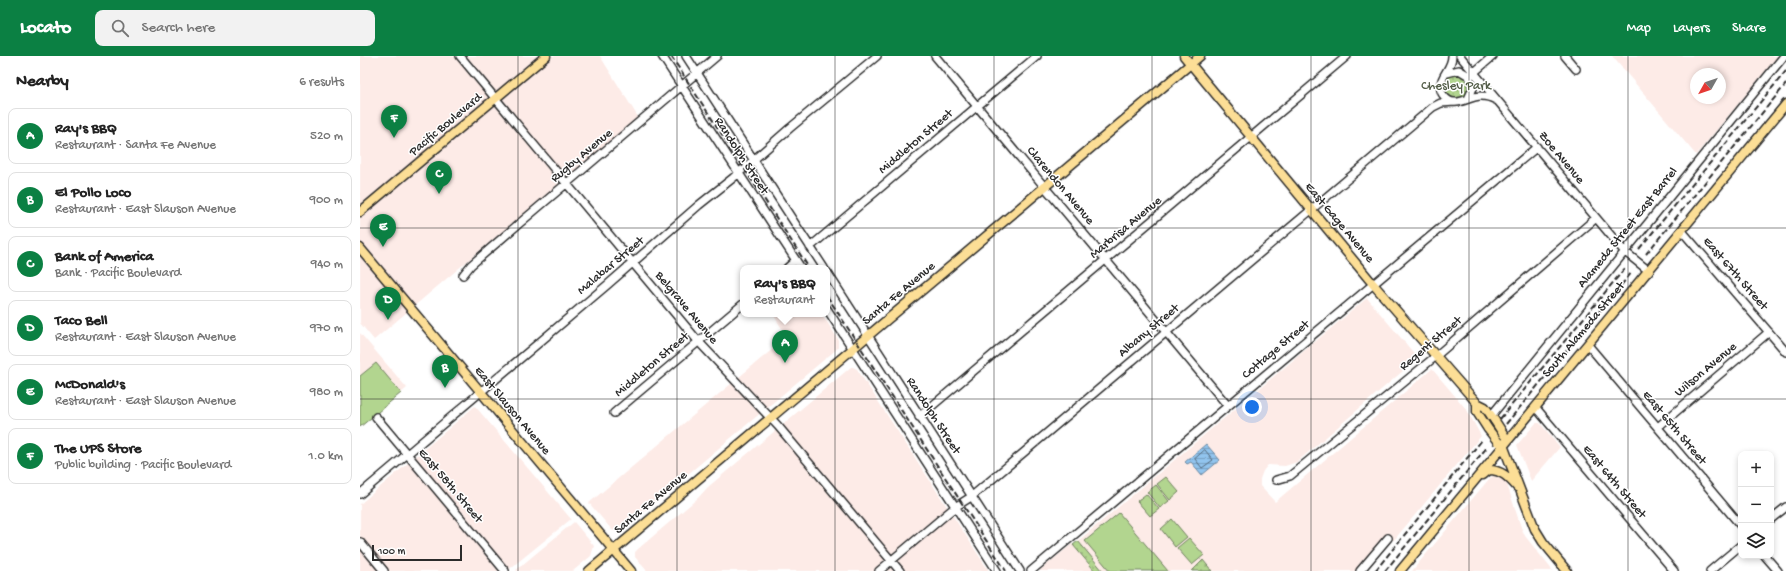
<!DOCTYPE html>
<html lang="en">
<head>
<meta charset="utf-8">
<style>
	:root { --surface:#fff; --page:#f2f2f2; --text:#222; --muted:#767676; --line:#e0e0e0; --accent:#0b8043 }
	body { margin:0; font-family:"Gochi Hand",sans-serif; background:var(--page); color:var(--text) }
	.controls { position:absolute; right:12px; bottom:12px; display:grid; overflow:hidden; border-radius:8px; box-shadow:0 2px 6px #0003 }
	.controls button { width:36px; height:36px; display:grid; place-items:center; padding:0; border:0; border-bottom:1px solid var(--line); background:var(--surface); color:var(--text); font:20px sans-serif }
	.compass { position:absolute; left:1330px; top:12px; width:36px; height:36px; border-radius:50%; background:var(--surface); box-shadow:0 2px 6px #0003; rotate:230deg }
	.scale { position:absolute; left:12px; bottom:10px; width:90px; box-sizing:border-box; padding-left:4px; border:2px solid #2b2b2b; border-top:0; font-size:11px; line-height:14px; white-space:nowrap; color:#2b2b2b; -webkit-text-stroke:3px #fff; paint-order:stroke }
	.you { position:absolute; left:892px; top:351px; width:14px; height:14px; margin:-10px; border:3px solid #fff; border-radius:50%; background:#1a73e8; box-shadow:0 0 0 6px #1a73e833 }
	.badge { display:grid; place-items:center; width:26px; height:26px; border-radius:50%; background:var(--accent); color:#fff; font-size:13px; font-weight:700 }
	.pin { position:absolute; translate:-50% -33px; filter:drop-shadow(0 1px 2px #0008) }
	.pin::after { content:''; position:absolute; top:21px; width:14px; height:12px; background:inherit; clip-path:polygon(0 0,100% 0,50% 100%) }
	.popup { position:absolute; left:380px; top:209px; width:90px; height:52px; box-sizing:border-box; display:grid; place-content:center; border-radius:8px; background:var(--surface); filter:drop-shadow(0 1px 3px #0005); font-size:13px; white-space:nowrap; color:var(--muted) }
	.popup b { font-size:15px; color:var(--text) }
	.popup::after { content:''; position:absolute; left:50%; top:100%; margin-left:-8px; border:8px solid transparent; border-top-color:var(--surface) }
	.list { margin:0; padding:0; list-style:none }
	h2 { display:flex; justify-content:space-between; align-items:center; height:52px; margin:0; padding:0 16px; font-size:17px }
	h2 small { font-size:13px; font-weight:400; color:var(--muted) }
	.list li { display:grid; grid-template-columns:26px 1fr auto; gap:12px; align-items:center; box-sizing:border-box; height:56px; margin:0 8px 8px; padding:0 8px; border:1px solid var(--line); border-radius:8px }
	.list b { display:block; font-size:15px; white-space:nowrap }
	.list p { margin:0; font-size:13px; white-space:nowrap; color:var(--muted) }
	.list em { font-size:13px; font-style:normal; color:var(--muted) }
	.icon { flex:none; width:22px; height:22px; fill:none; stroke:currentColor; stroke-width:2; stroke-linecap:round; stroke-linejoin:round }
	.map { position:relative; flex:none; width:1426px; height:515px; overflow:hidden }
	header { display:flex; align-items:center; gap:24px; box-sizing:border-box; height:56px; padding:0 20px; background:var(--accent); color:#fff }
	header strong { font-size:19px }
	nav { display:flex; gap:22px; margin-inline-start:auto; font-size:14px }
	.search { width:280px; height:36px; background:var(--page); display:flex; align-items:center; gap:10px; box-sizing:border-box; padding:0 14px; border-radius:8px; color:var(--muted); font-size:15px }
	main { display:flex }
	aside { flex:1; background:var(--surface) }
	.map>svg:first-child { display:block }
	.built { fill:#fdebe7; fill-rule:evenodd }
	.green { fill:url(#green-dots); stroke:#6e805d }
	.pitch { fill:#b2d58f; stroke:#6e805d }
	.water { fill:url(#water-rules); stroke:#6887a0 }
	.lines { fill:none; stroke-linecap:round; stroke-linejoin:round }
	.shore { stroke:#546879; stroke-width:1 }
	.minor-casing { stroke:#2b2b2b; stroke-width:10 }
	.major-casing { stroke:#2b2b2b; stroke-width:11 }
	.minor { stroke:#fff; stroke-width:7 }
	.major { stroke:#fcde96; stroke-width:8 }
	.rail { stroke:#2b2b2b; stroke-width:2; stroke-dasharray:6 3; stroke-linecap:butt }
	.major-bridge-casing { stroke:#2b2b2b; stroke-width:11; stroke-linecap:butt }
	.major-bridge { stroke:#fcde96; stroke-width:8 }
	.grid { fill:none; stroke:#2b2b2b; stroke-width:1; stroke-opacity:0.55 }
	.labels { text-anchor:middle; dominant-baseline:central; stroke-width:3; stroke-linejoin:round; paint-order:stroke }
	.park-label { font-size:13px; fill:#545e49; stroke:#fff }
	.street-label { font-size:13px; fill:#2b2b2b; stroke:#fff }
</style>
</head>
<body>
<header>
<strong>Locato</strong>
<div class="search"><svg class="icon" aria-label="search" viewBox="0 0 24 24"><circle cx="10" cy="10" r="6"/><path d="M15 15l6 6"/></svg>Search here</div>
<nav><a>Map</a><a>Layers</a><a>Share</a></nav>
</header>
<main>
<aside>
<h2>Nearby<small>6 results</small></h2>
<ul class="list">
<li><span class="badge">A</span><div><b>Ray's BBQ</b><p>Restaurant · Santa Fe Avenue</p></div><em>520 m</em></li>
<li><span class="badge">B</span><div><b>El Pollo Loco</b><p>Restaurant · East Slauson Avenue</p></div><em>900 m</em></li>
<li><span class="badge">C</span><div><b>Bank of America</b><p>Bank · Pacific Boulevard</p></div><em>940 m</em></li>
<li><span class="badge">D</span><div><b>Taco Bell</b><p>Restaurant · East Slauson Avenue</p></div><em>970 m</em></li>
<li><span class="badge">E</span><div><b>McDonald's</b><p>Restaurant · East Slauson Avenue</p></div><em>980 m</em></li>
<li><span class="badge">F</span><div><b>The UPS Store</b><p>Public building · Pacific Boulevard</p></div><em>1.0 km</em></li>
</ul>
</aside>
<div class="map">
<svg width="1426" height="515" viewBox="0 0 1426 515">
	<defs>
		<pattern id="green-dots" width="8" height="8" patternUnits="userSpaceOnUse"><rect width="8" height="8" fill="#b2d58f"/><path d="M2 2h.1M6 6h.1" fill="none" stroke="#99b77c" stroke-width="1.8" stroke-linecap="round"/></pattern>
		<pattern id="water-rules" width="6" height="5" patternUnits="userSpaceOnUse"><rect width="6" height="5" fill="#91c4ee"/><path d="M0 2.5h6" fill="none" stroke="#779fc1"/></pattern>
	</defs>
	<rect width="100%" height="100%" fill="#fff"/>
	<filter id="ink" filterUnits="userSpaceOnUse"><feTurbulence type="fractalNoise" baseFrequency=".025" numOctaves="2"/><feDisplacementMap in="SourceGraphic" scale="8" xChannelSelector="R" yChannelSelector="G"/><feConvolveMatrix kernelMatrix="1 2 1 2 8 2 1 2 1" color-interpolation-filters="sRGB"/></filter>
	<g filter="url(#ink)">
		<path class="built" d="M0,0H240L278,61L14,284L0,267Z
			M1252,0H1418L1336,99ZM1336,18H1360V42H1336Z
			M1007,242L1058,302L937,406L925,410L908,409L903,415L900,423V430L915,446L1072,313L1107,354L1121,380L1034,484L1024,481L995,515H852L843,505L832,515H743L718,485Z
			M413,258H462L478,283V292L259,476L252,474L229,447L427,281Z
			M0,277L47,332L0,371Z
			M491,311H493L497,313L629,515H287L275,501V496L278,493L338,442L348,431Z
			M115,350L211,463L147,515H0V448Z
			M1176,367H1180L1200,391L1171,425L1157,389Z
			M1133,420L1141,421L1146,425L1161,471L1165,480L1193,515H1052L1129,423Z
			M214,466L234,490L231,500L213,515H157L156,514Z
			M712,488L735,515H679Z"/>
		<path class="green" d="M1083 30a13 13 0 1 1 26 0a13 13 0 1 1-26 0Z
			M718,485L743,515H735L713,489Z
			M843,504L852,515H832Z"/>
		<path class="pitch" d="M16,307L41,337L0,371V320Z
			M806,421L819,436L810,444L797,428Z
			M796,429L809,445L800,452L787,436Z
			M786,438L799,453L790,460L777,445Z
			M759,457L808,515H750L725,485Z
			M812,463L827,481L815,491L801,473Z
			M829,482L844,499L832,509L817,492Z"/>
		<path class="water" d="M846,388L860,404L842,419L831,406L827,408L825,406Z"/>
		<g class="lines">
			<path class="shore" d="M845,394L853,404L842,412L835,403Z"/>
			<defs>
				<path id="minor" d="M100,0L338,285L418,370L540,515
					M302,0L441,212
					M326,0L464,212
					M575,0L868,350
					M1092,0C1092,12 1082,18 1081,28C1080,32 1081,37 1084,40C1094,54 1108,40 1121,40C1126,40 1132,42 1136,44
					M1100,0L1264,195L1289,215
					M1205,0L1216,13
					M1087,17L1099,14L1109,20L1113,32L1108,43
					M1111,19L1133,0
					M1322,175L1426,296
					M450,191L677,0
					M427,212L436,204
					M467,216L660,515
					M103,219L111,209L161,166L357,0
					M467,253L637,515
					M1228,289L1381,470
					M1176,352L1314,515
					M254,357L383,248
					M1131,360L1424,0
					M16,361L145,515
					M559,361L987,0
					M1298,371L1409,276
					M916,424L930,420L1076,300L1236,162
					M0,438L246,230L339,149L373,122L430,72L517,0
					M1411,463L1426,451
					M0,486L24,515
					M1405,500L1418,515
					M519,515L595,451L611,441L1073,51L1081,47L1095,46
					M671,515L1177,91
					M1000,515L1028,482
					M1350,515L1381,489"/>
				<path id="major" d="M824,0L1013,228L1117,347L1125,351L1135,365
					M0,156L186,0
					M0,192L271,515
					M1117,347V356L1128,373
					M1143,386V389L1175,473L1183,486L1207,515
					M1123,419L1129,414C1142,414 1149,422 1157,431
					M229,515L840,0
					M1040,515L1426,48"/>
			</defs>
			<use href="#minor" class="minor-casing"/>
			<use href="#major" class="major-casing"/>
			<use href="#minor" class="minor"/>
			<use href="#major" class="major"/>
			<path class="rail" d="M311,0L449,212
				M1279,193L1426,15
				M1286,198L1426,28
				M467,240L646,515
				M1140,363L1266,211
				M1146,368L1272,216
				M1015,515L1122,384
				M1025,515L1128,390"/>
			<defs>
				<path id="major-bridge" d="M1135,365L1144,379
					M1128,373L1138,386"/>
			</defs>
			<use href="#major-bridge" class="major-bridge-casing"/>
			<use href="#major-bridge" class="major-bridge"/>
		</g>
	</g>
	<path class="grid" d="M158,0V515M317,0V515M475,0V515M634,0V515M792,0V515M951,0V515M1109,0V515M1268,0V515M0,172H1426M0,343H1426"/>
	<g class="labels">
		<g class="park-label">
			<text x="1096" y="30">Chesley Park</text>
		</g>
		<g class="street-label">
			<text transform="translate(86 69) rotate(-40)">Pacific Boulevard</text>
			<text transform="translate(556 86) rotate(-40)">Middleton Street</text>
			<text transform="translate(222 100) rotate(-40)">Rugby Avenue</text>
			<text transform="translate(381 100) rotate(57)">Randolph Street</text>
			<text transform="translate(1201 102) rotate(50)">Zoe Avenue</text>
			<text transform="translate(700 130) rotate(50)">Clarendon Avenue</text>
			<text transform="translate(979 167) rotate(50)">East Gage Avenue</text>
			<text transform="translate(766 172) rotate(-40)">Marbrisa Avenue</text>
			<text transform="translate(1268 172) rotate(-51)">Alameda Street East Barrel</text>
			<text transform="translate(251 210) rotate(-40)">Malabar Street</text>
			<text transform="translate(1375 218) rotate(49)">East 67th Street</text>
			<text transform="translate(539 238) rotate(-40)">Santa Fe Avenue</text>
			<text transform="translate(326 252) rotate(50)">Belgrave Avenue</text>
			<text transform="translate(1224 274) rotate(-50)">South Alameda Street</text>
			<text transform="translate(789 275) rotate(-40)">Albany Street</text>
			<text transform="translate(1071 288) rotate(-40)">Regent Street</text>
			<text transform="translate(916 294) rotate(-40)">Cottage Street</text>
			<text transform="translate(292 309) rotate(-40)">Middleton Street</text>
			<text transform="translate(1346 314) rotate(-40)">Wilson Avenue</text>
			<text transform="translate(152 355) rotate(50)">East Slauson Avenue</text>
			<text transform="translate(573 360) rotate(57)">Randolph Street</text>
			<text transform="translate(1314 372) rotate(50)">East 65th Street</text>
			<text transform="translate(1254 426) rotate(50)">East 64th Street</text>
			<text transform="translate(90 430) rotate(50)">East 58th Street</text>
			<text transform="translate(291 447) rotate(-40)">Santa Fe Avenue</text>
		</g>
	</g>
</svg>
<div class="controls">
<button>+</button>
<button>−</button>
<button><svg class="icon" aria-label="layers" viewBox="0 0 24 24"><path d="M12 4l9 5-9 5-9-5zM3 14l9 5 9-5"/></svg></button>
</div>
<svg class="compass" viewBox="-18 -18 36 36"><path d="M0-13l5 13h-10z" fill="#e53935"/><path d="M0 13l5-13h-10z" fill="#767676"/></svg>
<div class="scale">100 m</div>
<div class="you"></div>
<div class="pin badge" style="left:425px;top:307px">A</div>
<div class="popup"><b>Ray's BBQ</b>Restaurant</div>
<div class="pin badge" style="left:85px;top:332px">B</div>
<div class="pin badge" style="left:79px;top:138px">C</div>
<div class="pin badge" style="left:28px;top:264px">D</div>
<div class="pin badge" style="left:23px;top:191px">E</div>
<div class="pin badge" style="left:34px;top:82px">F</div>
</div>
</main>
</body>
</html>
